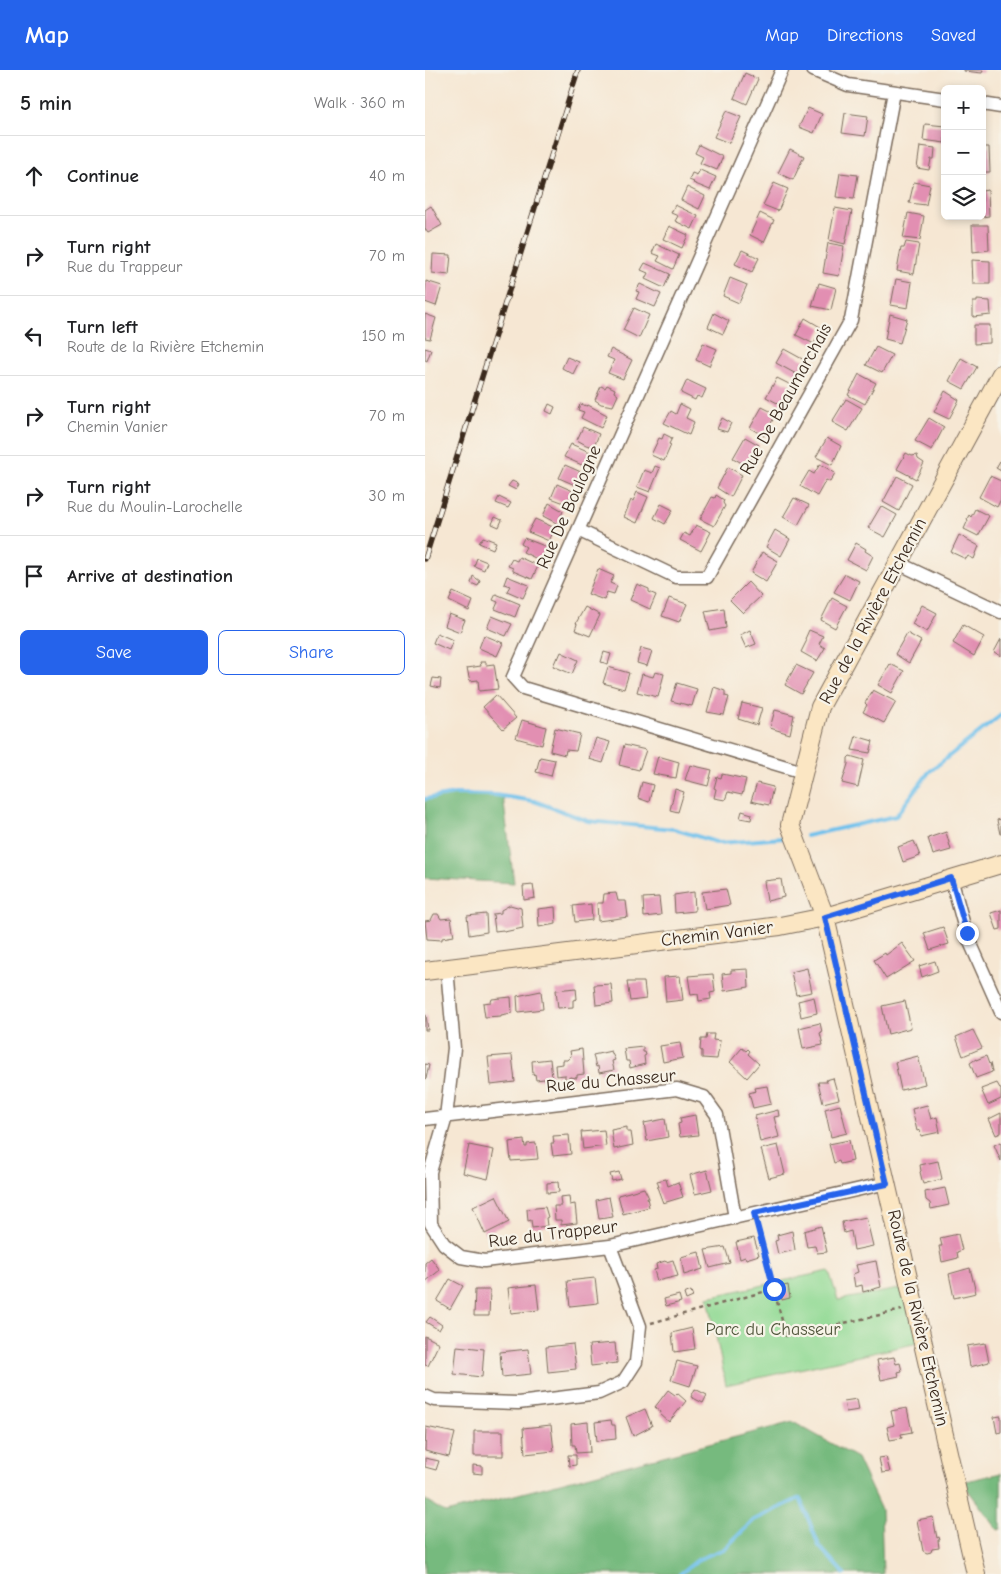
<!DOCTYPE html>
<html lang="en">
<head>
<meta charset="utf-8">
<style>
	:root { --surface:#fff; --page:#f6f6f6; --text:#202124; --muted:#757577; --line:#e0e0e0; --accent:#2563eb }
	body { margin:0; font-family:"Comic Neue",sans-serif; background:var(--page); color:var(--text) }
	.controls { position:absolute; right:15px; top:15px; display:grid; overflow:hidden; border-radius:8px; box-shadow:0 2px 8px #0003 }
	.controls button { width:45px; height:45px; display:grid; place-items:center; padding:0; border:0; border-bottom:1px solid var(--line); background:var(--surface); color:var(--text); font:25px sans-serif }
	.stop { position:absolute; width:15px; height:15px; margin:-11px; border:4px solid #2563eb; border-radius:50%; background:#fff }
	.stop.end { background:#2563eb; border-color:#fff; box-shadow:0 1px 5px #0008 }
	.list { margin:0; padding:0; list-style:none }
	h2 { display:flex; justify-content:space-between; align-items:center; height:65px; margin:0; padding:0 20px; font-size:21px }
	h2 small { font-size:16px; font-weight:400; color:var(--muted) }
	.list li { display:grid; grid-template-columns:32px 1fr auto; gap:15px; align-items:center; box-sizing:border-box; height:80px; padding:0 20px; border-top:1px solid var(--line) }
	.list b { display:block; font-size:19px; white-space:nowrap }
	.list p { margin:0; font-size:16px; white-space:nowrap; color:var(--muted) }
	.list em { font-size:16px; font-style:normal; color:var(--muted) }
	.actions { display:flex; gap:10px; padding:15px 20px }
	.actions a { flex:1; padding:11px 0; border:1px solid var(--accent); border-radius:8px; text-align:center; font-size:18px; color:var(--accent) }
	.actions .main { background:var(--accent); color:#fff }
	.icon { flex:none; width:28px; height:28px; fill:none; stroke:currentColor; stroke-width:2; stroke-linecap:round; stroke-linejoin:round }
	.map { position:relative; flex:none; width:576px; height:1504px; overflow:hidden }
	header { display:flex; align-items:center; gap:30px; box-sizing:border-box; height:70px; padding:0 25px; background:var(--accent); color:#fff }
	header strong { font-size:24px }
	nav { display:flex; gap:28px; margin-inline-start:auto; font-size:18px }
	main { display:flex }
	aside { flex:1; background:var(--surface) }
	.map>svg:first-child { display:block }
	.green { fill:#93da95; stroke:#67825a }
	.forest { fill:#76ba7e; stroke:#58724e }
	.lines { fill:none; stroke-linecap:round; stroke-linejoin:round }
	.stream { stroke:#70c1ec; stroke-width:4 }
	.building { fill:#e28fb2 }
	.street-casing { stroke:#7c6c5d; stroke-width:15 }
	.secondary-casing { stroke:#7c6c5d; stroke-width:20 }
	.path { stroke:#7c6c5d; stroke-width:2.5; stroke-dasharray:4 4; stroke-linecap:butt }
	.street { stroke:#fff; stroke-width:12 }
	.secondary { stroke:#fbe6c3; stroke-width:18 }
	.rail-casing { stroke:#3b2a1e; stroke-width:5.5 }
	.rail { stroke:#f7f3e8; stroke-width:4; stroke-dasharray:11; stroke-linecap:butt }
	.route { stroke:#2563eb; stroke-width:6 }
	.labels { text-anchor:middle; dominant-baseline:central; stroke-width:4.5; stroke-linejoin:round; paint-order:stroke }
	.street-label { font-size:18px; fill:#3b2a1e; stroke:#f7f3e8 }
	.park-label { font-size:18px; fill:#51563c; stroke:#f7f3e8 }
</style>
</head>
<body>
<header>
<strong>Map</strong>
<nav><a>Map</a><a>Directions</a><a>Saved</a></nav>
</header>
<main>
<aside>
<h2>5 min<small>Walk · 360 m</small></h2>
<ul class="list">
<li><svg class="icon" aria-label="ahead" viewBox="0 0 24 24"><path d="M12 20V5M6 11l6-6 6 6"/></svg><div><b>Continue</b></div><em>40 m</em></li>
<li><svg class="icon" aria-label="right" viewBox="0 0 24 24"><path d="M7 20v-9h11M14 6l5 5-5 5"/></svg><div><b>Turn right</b><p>Rue du Trappeur</p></div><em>70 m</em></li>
<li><svg class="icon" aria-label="left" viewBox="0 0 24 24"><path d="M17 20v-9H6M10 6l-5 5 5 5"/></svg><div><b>Turn left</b><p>Route de la Rivière Etchemin</p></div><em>150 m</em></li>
<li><svg class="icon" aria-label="right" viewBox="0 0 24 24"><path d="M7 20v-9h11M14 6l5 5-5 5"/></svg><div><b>Turn right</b><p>Chemin Vanier</p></div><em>70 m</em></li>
<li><svg class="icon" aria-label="right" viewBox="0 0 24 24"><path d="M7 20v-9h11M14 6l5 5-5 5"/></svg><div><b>Turn right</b><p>Rue du Moulin-Larochelle</p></div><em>30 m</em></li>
<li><svg class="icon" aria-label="arrive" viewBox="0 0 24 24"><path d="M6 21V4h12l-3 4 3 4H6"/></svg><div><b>Arrive at destination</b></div></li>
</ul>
<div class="actions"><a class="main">Save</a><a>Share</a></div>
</aside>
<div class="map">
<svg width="576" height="1504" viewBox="0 0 576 1504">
	<rect width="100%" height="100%" fill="#f7f3e8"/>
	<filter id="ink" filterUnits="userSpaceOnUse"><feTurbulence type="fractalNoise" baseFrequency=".02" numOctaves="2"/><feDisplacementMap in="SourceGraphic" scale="10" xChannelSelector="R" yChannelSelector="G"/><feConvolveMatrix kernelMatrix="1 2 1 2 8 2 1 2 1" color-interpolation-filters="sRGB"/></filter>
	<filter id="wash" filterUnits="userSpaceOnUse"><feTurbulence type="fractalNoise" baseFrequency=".0096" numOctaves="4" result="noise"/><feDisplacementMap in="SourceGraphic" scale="20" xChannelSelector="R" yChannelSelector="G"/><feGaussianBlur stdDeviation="1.12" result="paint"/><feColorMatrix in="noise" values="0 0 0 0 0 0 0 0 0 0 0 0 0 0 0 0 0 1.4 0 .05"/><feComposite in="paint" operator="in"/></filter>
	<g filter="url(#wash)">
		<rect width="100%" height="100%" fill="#f6e7d3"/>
		<path class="green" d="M404,1201L413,1230L485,1217L498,1272L301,1315L283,1227Z"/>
		<path class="forest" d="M30,724L78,726L89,813L0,808V729Z
			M368,1352L432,1388L456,1440L458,1504H0V1430L21,1443Z
			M576,1403V1459L573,1460L537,1412Z"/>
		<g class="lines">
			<path class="stream" d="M0,729L30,724L70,725L109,731L163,751L249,759L294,773L358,768
				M381,766L471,746L504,702L576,645
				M255,1504L274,1489L299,1479L329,1450L375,1428L394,1476L419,1504"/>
		</g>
		<g id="blocks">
			<path class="building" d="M539,0H558L557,3L539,1Z
				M320,3L333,9L322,34L309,28Z
				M383,38L397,44L389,63L374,57Z
				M301,41L316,47L304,73L289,67Z
				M420,43L443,46L440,66L417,63Z
				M500,54L520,56V73L498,70Z
				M274,75L298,87L292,100L275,93L278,87L270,83Z
				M495,76L510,78L509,89H506L504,100L492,98Z
				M557,77H564L565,102H557Z
				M365,79L379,86L368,110L353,103Z
				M275,100L291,107L285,120L268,113L269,112L264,110L267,103L272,105Z
				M415,103L433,105L429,129L411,127Z
				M489,112L505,115L501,135L484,133Z
				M349,113L363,119L353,141L338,135Z
				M262,117L280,126L274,139L256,130Z
				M563,120L564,146L557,147V121Z
				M250,135L273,146L267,159L250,151L253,146L246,143Z
				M6,136L17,155L3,163L0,159V140Z
				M410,138L427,141L420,174L404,170Z
				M335,143L349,150L339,172L325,165Z
				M483,143L499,146L495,170L478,168Z
				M547,155H563L564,180L548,182Z
				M244,156L263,165L257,178L238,169Z
				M481,172L494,174L489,204L472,201L476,178H479Z
				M403,173L419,176L414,206L398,203Z
				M231,174L254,185L248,199L232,191L235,186L227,183Z
				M317,180L334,188L327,202L310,194Z
				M8,184L26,185L24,205L7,203Z
				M547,190L565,191V214H548Z
				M220,193L245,204L239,218L220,209L223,203L216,200Z
				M305,208L322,215L314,233L298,226Z
				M471,209L487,212L483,238L466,235Z
				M1,211L17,216L11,236L0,232Z
				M394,213L411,218L406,240L387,236Z
				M215,214L236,224L230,237L211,229L214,222L211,221Z
				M552,230L565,231L566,245L548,247V232H552Z
				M209,238L224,245L214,268L198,260Z
				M289,243L304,251L298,264L283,257Z
				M0,244L11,248L5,269L0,268Z
				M465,244L482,249L475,273L460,269Z
				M380,248L397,258L389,274L371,265Z
				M549,255H565V273L549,274Z
				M278,273L292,279L284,296L271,290Z
				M451,277L467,285L457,303L441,295Z
				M0,278L6,280L2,291L0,290Z
				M186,279L207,290L198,309L183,303L189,290L182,287Z
				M359,279L381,291L373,305L351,293Z
				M142,287L154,292L148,304L137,298Z
				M536,288L552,297L539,319L524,311Z
				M434,304L451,313L440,334L423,325Z
				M352,308L370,317L364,328L361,326L356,335L341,327Z
				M262,310L281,319L277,328L272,326L270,330L256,323Z
				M182,315L190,319L189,322L193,325L188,336L176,334L170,330L176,316L180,318Z
				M520,321L534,330L524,349L509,342Z
				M421,329L437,338L423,361L407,352Z
				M124,334L130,337L127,344L121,341Z
				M155,334L162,336L163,335L182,345L176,358L156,348L159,342L153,340Z
				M255,334L265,339L261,348L269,352L264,365L239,353L246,341L251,344Z
				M337,337L351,344L339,366L325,358Z
				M297,348L306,353L302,362L292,359Z
				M504,348L519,357L507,380L490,371Z
				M158,357L174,364L169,377L161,375L152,370Z
				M239,364L247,368L244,374L246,375L239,391L226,385L234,368L237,369Z
				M320,367L334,375L322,396L308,388Z
				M402,368L416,376L407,395L391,387Z
				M146,374L165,382L159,396L139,387Z
				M481,383L487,386L492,385L493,389L499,393L491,409L472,399Z
				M576,389V401L571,398Z
				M395,394L410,403L405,412L401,410L392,426L375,416L384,401L389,404Z
				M140,395L156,402L150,415L134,408Z
				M230,396L235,398L225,422L212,417L219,400L227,403Z
				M303,397L317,405L306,427L292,418Z
				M472,406L487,414L474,441L458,432Z
				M565,406L576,411V429L572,437L554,427Z
				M87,411L94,414L91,420L83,416Z
				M132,414L148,421L142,434L126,428Z
				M212,422L223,427L212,453L199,447L206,430L208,431Z
				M291,425L299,430L298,433L300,436L289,456L275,449L287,427L290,428Z
				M74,427L86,433L83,438L71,433Z
				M369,428L384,435L373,455L358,447Z
				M124,433L138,441L133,454L118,446Z
				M236,434L248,440L240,454L229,448Z
				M456,436L472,445L460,467L443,458Z
				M550,439L564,446L553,466L539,459L543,450L542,449L544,445L546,447Z
				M70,447L77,450L74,457L67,454Z
				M110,449L130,458L124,471L103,462Z
				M271,455L286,462L276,481L255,470L259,463L265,466Z
				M350,460L365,469L356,486L341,477Z
				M534,465L554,476L549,489L543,486L541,489L526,482Z
				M58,467L71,472L68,479L54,473Z
				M99,468L122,477L116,491L98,482L101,477L96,474Z
				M431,473L441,479L440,481L448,486L441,500L422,490Z
				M337,482L353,491L341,512L326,503Z
				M94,487L113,496L107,509L88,501V498L83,496L87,489L92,491Z
				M52,488L62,492L59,500L49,496Z
				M173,499L189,506L185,513L192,516L189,524L182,522L179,530L163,524Z
				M420,504L434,511L425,530L409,522Z
				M48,506L55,511L53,516L46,513Z
				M82,506L104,515L98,528L82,521L85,516L79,514Z
				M323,512L336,526L318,543L305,530Z
				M212,514L224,519V522L231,525L225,539L205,530Z
				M28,522L48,531L44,541L24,531Z
				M71,524L95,534L90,547L70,539L73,532L68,530Z
				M244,528L262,534L254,552L237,546Z
				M407,528L422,536L410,558L396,550Z
				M497,535L512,543L502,562L487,554Z
				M160,537L175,545L165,566L150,560L152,554L151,553Z
				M299,538L301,558L285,561L280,541Z
				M24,544L40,550L35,562L20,556Z
				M67,546L87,554L81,566L62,558Z
				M538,555L559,567L549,586L528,573Z
				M325,560L331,574L321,578L315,565Z
				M384,560L398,566L394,574L400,578L392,591L376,582L382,570L380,569Z
				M12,563L28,570L24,580L8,573Z
				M482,563L496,571L484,593L470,584Z
				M59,565L78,573L72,586L54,578Z
				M576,569V586L569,582Z
				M216,578L227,581L222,596L212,593Z
				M136,582L153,590L147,604L128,596L132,587L133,589Z
				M179,582L186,584L183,594L176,592Z
				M55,592H61V595L69,594L73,619L54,621L53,610L45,611L42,598L56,596Z
				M465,594L479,601L467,623L453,615Z
				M371,595L388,603L376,624L360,615Z
				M183,597L204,603L199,619L178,613Z
				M230,602L239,604L233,627L212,622L217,604L228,607Z
				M8,608L16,609L15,618L6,616Z
				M252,613L272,619L267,636L246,631Z
				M289,617L300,621V626L304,627L299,645L282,642Z
				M448,620L471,632L459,653L438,642L442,635L440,633Z
				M71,625L91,648L78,659L58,637Z
				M317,633L337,638L332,655L313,649Z
				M350,640L369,645L365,664L345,658Z
				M97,650L121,657L117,675L91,668Z
				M130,658L155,664L151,681L141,680L140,685L125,681Z
				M431,666L448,671L445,683L427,680Z
				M171,668L185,672L178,693L164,689Z
				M199,675L221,680L214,700L194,695Z
				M233,686L254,692L251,708L228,704Z
				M425,686L439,690L433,717L417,713L423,694V688Z
				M115,687L130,690L126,706L111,702Z
				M265,695L287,700L283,716L260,710Z
				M297,704L321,709L317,725L303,722L300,730L289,728L291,719L289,718L292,707L296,708Z
				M217,712L228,715L224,732L213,728Z
				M332,713L348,717L344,735L326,731Z
				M250,719L259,722L253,742L245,740Z
				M317,741L327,744L326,750L315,748Z
				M576,749V764H575L572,750Z
				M521,762L526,780L508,785L503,768Z
				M489,771L495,786L478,792L473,777Z
				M356,809L359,827L342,831L339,811Z
				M108,815L110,828L99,830L98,816Z
				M301,819L305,835L280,839L277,822Z
				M269,822L270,841L250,843L249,825Z
				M191,823L193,831H201L203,847L173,851L172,833H178L179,824Z
				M234,827L236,845L219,847L218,828Z
				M166,834L167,850L150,852L148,836Z
				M85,835L96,838L98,858L79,862L78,860L70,861L68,844L76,843V840Z
				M130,837L131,854L114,857L113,839Z
				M576,840V859L572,860L566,843Z
				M9,844H13L16,849L26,848L29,866L17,868V870L2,869L0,851L6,850Z
				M61,844L62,862L44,865L42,846Z
				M518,857L524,874L505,880L499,863Z
				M477,873L490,891L461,909L449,890L460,883L461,885Z
				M510,891L513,901L497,907L494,896Z
				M382,898L387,922L371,925L366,902Z
				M323,899L324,917L299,921L297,904L306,903V900Z
				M288,904L290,922L285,923L286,929L274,931L273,924L266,925L263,906Z
				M255,906L258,930L241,932L239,907Z
				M202,912H219L221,929L205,931Z
				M186,914L188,933L171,935L169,915Z
				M151,918L152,929L148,930V937L133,938L131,920Z
				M116,921L118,939L93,942L92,926Z
				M86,927L87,943L76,945V946L60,947L58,933L66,932L67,929Z
				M389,927L392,943L376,947L373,931Z
				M480,931L486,958L463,964L457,936Z
				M0,945H1L3,960H0Z
				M395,953L397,962L395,963L398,975L378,979L374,958Z
				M548,960L557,978L538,986L531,967Z
				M282,964H289L288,970L295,971L292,989L277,988V981L275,980L276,969H281Z
				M255,973L258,988L238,992L235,976Z
				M218,977V982H220L221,985L219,986L220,994L205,998L204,991H201L199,979Z
				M317,978L321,981L323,979L325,981L323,984L334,994L322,1008L305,992Z
				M157,979L159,1004L152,1005V1008L145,1007L140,1010V1005L131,1006L130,995L138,994V990H142L146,986L145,981Z
				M186,981L190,990L187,991L189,1000L174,1003L173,996L171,997L168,985Z
				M87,985L90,1012L66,1015L63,987Z
				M493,986L500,1014L476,1020L470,992Z
				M561,986L564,994L565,993L567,1002L551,1008L545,993L551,989V990Z
				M125,989L127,1008L111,1010L110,1004L108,1005L107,991Z
				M0,994L4,995L1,1009H0Z
				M408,1008L414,1029L398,1033L393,1012H402L401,1010Z
				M572,1013L576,1020V1029L563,1035L556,1019Z
				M342,1016L346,1034L328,1038L324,1023L331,1021L330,1018Z
				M415,1035L422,1063L406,1067L400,1039Z
				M502,1035L506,1049L512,1047L515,1062L496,1066L495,1060L492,1061L487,1039Z
				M353,1040L354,1046L349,1047L354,1067L335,1072L330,1046Z
				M576,1043V1063L571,1065L564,1049Z
				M270,1045L273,1065L255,1067L253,1054L256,1053L255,1048Z
				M240,1049L243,1067L222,1071L219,1053Z
				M202,1057V1062H206L208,1075L189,1079L186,1060Z
				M179,1060L181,1076L158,1079L156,1062Z
				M144,1065L146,1084L128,1086L126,1073H129L128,1066Z
				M99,1070L100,1077H102V1074L111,1073L113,1089L86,1091L84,1072Z
				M424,1070L428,1091L415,1094L414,1091L409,1093L404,1074Z
				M576,1072V1091L569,1075Z
				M44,1075L69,1080L63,1109L38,1103Z
				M353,1075L360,1104L344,1108L336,1079Z
				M513,1091L517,1109L498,1114L495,1102L496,1101L495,1095Z
				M282,1100L287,1120L270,1124L265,1105Z
				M194,1102L196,1109L187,1111L185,1104Z
				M241,1109L243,1116L253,1112L258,1127L238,1133L232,1117H234L232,1111Z
				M133,1112L134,1122L122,1123V1113Z
				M219,1118L224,1128H222L224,1137L198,1144L193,1125Z
				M520,1118L524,1135L506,1139L505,1133L501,1130L500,1122Z
				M71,1126L84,1152L60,1164L48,1137Z
				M144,1126L145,1135L150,1134L152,1153L136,1155V1150H130L129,1136H136L135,1127Z
				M184,1127L188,1147L174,1149L171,1130Z
				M120,1137L123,1147L121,1148L122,1156L107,1158L106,1150L103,1151L102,1139Z
				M441,1147L448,1176L429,1180L426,1161L419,1163L417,1152Z
				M396,1156L402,1182L392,1183L390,1176L382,1177L379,1161Z
				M367,1161L370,1180L353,1184L350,1171L353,1170L352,1165Z
				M533,1164L537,1180L532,1182L533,1188L517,1192L514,1176H517L515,1168Z
				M329,1168L334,1185L321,1189L320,1187L315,1189L311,1172Z
				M300,1177L305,1193L285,1198L280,1180Z
				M274,1182L278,1199L259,1205L256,1187Z
				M6,1188L15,1200L0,1212V1193Z
				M248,1190L253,1206L232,1211L229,1200L232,1199L231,1194L240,1191L241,1192Z
				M451,1191L456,1217L438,1222L437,1215L430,1217L428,1204L433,1202L431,1195Z
				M545,1198L551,1223L529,1228L524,1204Z
				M170,1208L173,1233L145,1236L142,1211Z
				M25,1209L38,1216L25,1239L12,1231Z
				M111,1215L114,1240L86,1243L83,1218Z
				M363,1215L365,1228L357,1230L354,1217Z
				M50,1220H65L64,1246H49Z
				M266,1221L268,1227L261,1230L259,1224Z
				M254,1225L256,1232L241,1236L239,1229Z
				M5,1247L17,1255L14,1260L1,1252Z
				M267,1258L270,1279L249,1282L247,1263Z
				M0,1266L14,1273L3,1296L0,1295Z
				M190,1273L192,1293L166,1296L164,1275Z
				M560,1273L564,1292L545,1297L542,1276Z
				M148,1274L151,1299L123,1302L121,1277Z
				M32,1276L59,1279L57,1307L29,1304Z
				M103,1279L106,1304L77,1307L75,1282Z
				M469,1287L471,1294L475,1293L477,1301L473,1302L474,1306L456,1310L452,1290Z
				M252,1291L272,1296L265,1316L246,1310Z
				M270,1319L282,1325L278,1333L266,1327Z
				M243,1320L250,1325L252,1323L261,1331L244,1352L235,1344L236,1342L230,1337Z
				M432,1329L434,1340L421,1342L419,1331Z
				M482,1338L487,1362L476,1364L477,1368L465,1370L462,1357L469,1355L466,1341Z
				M220,1339L227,1356L208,1366L201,1347Z
				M576,1346V1362L572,1363L569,1347Z
				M186,1350L187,1355H190L191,1369L172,1371L170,1352Z
				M163,1352L165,1382L151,1383L150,1375H147L146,1354Z
				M126,1355L129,1381L100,1384L98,1358Z
				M1,1357L30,1363L24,1387L0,1381Z
				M49,1361H78V1386H49Z
				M143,1385H151V1395L144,1396Z
				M461,1387L465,1402L457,1403L454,1388Z
				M0,1388L14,1391L11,1400L0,1397Z
				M48,1395L57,1396V1404L48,1403Z
				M508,1447L512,1468L514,1467L515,1470H513L514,1478L507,1479L506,1482L502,1483L498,1481L492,1450Z"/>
		</g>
	</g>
	<g filter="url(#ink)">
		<use href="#blocks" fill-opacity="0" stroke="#7c6c5d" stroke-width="1"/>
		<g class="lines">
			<defs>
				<path id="street" d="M357,0L88,607L98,618L378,702
					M388,0L423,15L520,29
					M557,34L576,37
					M153,460L251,507H282L426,250L469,22
					M473,493L576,542
					M526,808L541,863L576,942
					M22,898L29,978L21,1047L5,1102L6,1154L19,1174L36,1187L59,1191L185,1176L462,1113
					M0,1049L252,1019L279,1027L292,1045L310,1148
					M0,1326L9,1330L93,1333L174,1323L198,1312L211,1292L215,1256L185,1176"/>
				<path id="secondary" d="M0,901L355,856L400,847L576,794
					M551,1504L400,847L365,755L395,637L576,304"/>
			</defs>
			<use href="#street" class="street-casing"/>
			<use href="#secondary" class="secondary-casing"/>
			<path class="path" d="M332,1154L361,1266L477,1240
				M226,1253L349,1219"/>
			<use href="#street" class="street"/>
			<use href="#secondary" class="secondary"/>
			<defs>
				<path id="rail" d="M0,489L153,0"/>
			</defs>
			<use href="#rail" class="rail-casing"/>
			<use href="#rail" class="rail"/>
		</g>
	</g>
	<g class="lines" filter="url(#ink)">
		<path class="route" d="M349,1219L329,1143L462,1114L400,847L526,808L542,863"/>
	</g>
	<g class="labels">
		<g class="street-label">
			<text transform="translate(361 329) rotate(-61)">Rue De Beaumarchais</text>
			<text transform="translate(144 437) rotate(-66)">Rue De Boulogne</text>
			<text transform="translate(448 541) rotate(-62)">Rue de la Rivière Etchemin</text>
			<text transform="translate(292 864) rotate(-7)">Chemin Vanier</text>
			<text transform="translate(186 1011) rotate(-5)">Rue du Chasseur</text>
			<text transform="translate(128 1164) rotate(-7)">Rue du Trappeur</text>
			<text transform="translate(493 1248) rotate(77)">Route de la Rivière Etchemin</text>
		</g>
		<g class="park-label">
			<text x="348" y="1259">Parc du Chasseur</text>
		</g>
	</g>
</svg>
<div class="controls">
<button>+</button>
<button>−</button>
<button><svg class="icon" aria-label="layers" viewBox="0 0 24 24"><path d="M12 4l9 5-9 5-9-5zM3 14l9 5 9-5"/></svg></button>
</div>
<div class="stop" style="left:349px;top:1219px"></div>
<div class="stop end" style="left:542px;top:863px"></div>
</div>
</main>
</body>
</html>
